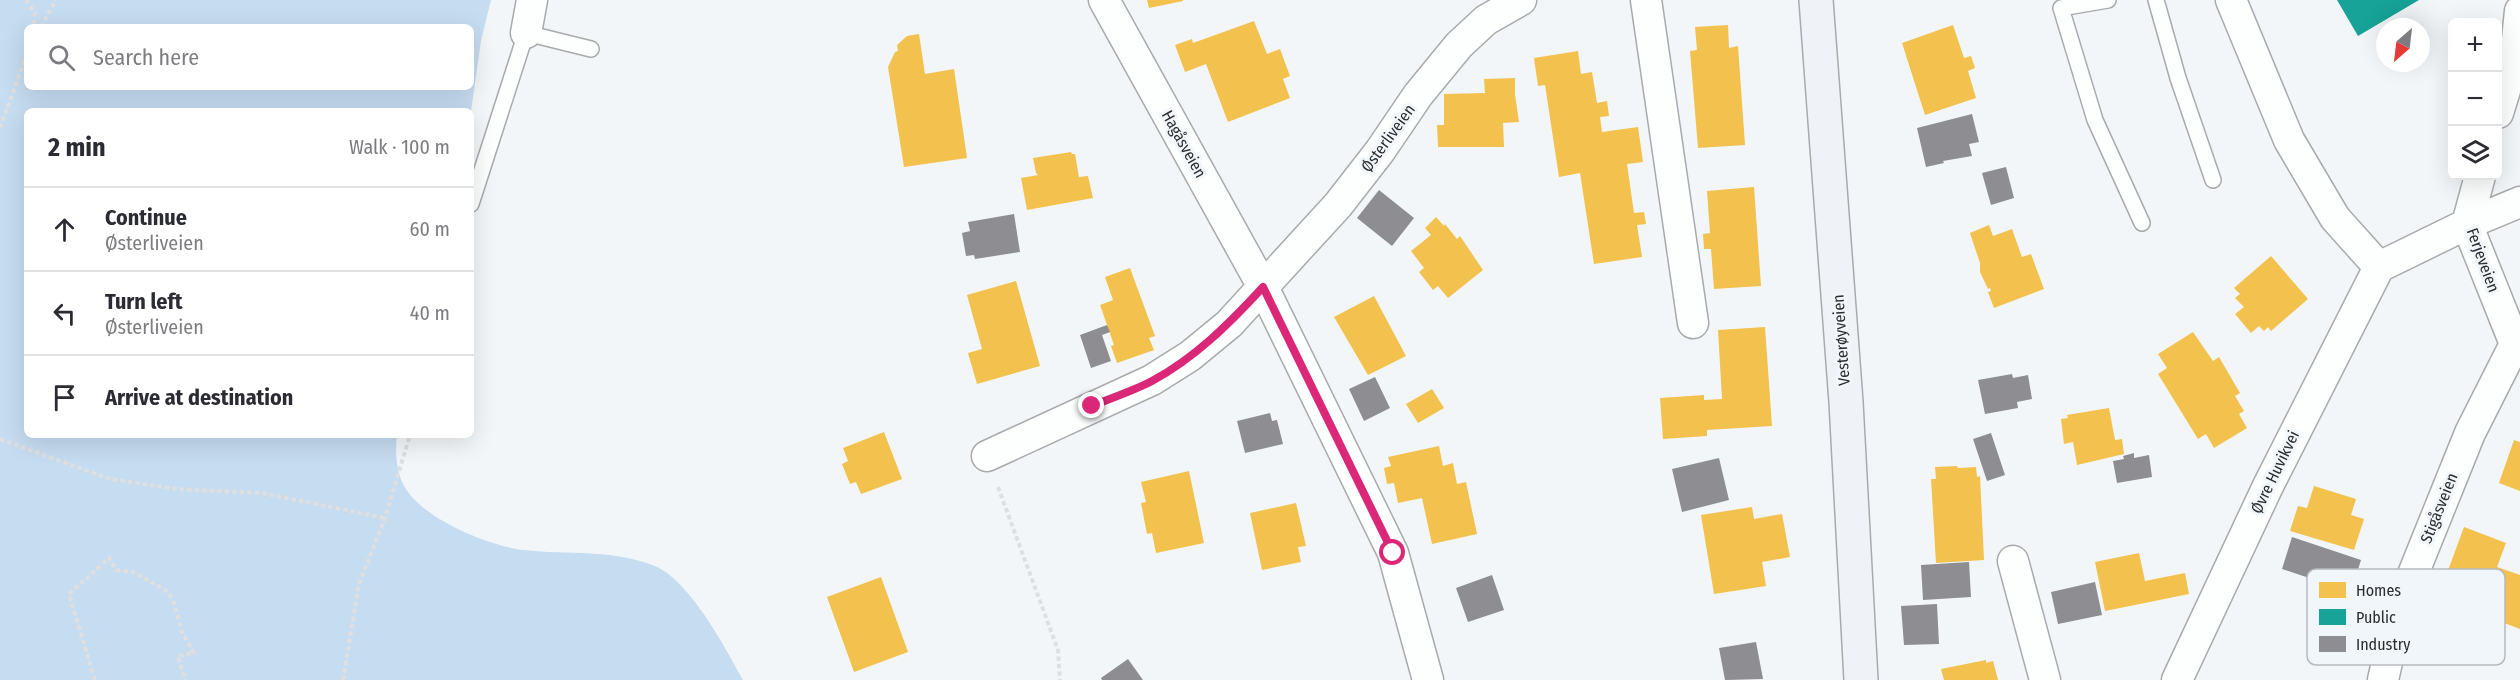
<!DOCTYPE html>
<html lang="en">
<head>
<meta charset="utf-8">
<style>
	:root { --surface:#fff; --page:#f7f7f7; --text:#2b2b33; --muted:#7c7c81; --line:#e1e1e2 }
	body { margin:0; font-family:"Fira Sans Condensed",sans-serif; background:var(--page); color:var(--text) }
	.controls { position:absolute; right:18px; top:18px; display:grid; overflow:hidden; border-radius:9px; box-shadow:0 6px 24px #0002 }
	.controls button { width:54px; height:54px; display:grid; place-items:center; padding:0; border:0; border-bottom:2px solid var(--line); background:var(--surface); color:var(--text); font:30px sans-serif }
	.compass { position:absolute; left:2376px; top:18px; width:54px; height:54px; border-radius:50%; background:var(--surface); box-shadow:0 6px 24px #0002; rotate:208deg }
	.stop { position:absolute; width:18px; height:18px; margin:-14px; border:4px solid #db2777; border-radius:50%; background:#fff }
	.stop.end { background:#db2777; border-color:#fff; box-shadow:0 2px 6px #0008 }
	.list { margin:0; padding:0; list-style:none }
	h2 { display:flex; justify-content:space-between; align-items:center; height:78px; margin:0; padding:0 24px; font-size:26px }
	h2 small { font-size:20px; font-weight:400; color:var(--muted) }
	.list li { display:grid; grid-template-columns:39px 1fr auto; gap:18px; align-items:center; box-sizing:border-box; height:84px; padding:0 24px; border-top:2px solid var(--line) }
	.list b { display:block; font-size:22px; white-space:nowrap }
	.list p { margin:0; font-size:20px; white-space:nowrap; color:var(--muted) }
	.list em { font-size:20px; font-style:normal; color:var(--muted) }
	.icon { flex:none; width:33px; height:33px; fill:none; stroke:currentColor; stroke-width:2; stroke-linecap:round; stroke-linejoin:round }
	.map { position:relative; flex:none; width:2520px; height:680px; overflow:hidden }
	.search { position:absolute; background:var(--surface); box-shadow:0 6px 24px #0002; left:24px; top:24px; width:450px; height:66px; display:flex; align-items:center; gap:15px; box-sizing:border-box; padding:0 21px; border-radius:9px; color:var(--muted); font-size:22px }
	.panel { position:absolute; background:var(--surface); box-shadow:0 6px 24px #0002; left:24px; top:108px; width:450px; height:330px; border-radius:9px }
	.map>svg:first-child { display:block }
	.green { fill:#c6dcf0; fill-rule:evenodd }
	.homes { fill:#f2c14e }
	.public { fill:#17a398 }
	.industry { fill:#8d8d92 }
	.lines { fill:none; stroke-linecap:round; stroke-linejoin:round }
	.lane-casing { stroke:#a8aaac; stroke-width:18 }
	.street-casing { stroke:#a8aaac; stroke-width:33 }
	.secondary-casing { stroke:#a8aaac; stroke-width:36 }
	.path { stroke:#dfdfe0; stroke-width:4; stroke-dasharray:4.5 3; stroke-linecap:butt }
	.lane { stroke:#fdfefe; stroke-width:15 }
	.street { stroke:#fdfefe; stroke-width:30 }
	.secondary { stroke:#eff3f7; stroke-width:33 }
	.route { stroke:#db2777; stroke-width:8 }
	.labels { text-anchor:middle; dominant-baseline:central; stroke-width:6; stroke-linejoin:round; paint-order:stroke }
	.street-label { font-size:16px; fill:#2b2c2e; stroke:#f1f6fa }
	.key { fill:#f1f6fa; stroke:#b6b9bd; stroke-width:1.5 }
	.key-label { font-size:16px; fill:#2b2c2e }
</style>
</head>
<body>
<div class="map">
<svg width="2520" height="680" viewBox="0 0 2520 680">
	<rect width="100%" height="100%" fill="#f3f6f8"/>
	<path class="green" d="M0,0H491L481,41L471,111H27V435H397C395,450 396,470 403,484C420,518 488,546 524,550C567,555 613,549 655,566C690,581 725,647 743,680H0ZM27,27H471V87H27Z"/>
	<path class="homes" d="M1147,0H1183V1L1149,8Z
		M1254,21L1267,54L1280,49L1290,76L1283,79L1290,98L1228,122L1206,64L1185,72L1175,45L1192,39L1193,43Z
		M1728,25L1729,48L1738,46L1745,145L1698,148L1690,51L1697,50L1695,27Z
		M1953,25L1964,58L1971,56L1975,68L1968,71L1976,98L1925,115L1902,43Z
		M919,34L925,74L954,69L967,158L904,167L888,67L895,52L898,51L897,45L907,36Z
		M1578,51L1581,74L1592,72L1597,103L1607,101L1609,116L1600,117L1602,132L1638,127L1643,162L1627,164L1634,213L1644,212L1646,224L1637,225L1642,257L1594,264L1580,173L1559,177L1545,85L1538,86L1534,58Z
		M1515,78V94L1519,122L1503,123L1504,147H1438L1437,125H1444V94L1485,93L1484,79Z
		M1071,152L1072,154H1075L1079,177L1088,176L1093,198L1027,210L1021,178L1038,175L1036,173L1033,158Z
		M1754,187L1761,286L1714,289L1711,249H1704L1703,234L1710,233L1707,191Z
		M1436,217L1444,226L1445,224L1457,239L1460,236L1483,270L1448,298L1438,286L1433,290L1419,272L1424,268L1411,251L1431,235L1425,228Z
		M1989,225L1993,236L2012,229L2022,257L2031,254L2044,289L1994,308L1988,292L1991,291L1990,288L1988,289L1980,272V263L1970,233Z
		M2271,256L2308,299L2271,331L2268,327L2264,331L2259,326L2251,333L2235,314L2244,307L2235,298L2240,294L2234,288Z
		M1130,268L1155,336L1149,338L1154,350L1117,363L1111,346L1114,345L1100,305L1113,300L1105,277Z
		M1016,281L1040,366L977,384L968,353L982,349L967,295Z
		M1374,296L1406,356L1368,375L1334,317Z
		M1765,327L1772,426L1707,430V436L1663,439L1660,398L1704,395V400L1722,399L1718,330Z
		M2193,332L2213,361L2219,357L2240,393L2235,396L2244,411L2239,414L2247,428L2214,448L2206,434L2198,439L2158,374L2167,368L2158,354Z
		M1432,389L1444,408L1418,423L1406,404Z
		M2109,408L2115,440L2122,439L2124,454L2077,465L2073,442L2064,444L2061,419L2068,418L2067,415Z
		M884,432L902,479L861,494L856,482L850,484L842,464L848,461L843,448Z
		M2514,440L2520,442V491L2499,483Z
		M1439,446L1443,466L1453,463L1457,484L1466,482L1477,534L1432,544L1422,498L1398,503L1394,483L1387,484L1384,468L1391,466L1388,457Z
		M1957,466L1958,468L1976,467L1977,477L1980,476L1984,560L1936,563L1931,479H1936L1935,467Z
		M1189,471L1204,543L1156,553L1152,533L1147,534L1141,503L1146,502L1141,482Z
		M2314,486L2356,499L2351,515L2364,519L2354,550L2290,531L2298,506L2307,508Z
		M1296,503L1306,546L1298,547L1301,562L1262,570L1250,513Z
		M1752,507L1754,519L1782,514L1790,557L1762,562L1766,586L1714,594L1701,515Z
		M2464,527L2506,543L2497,567L2520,575V629L2480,614L2478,620L2436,603Z
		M2139,553L2145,581L2185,573L2189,594L2105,611L2095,562Z
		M881,577L908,652L854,672L827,597Z
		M1986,660V663L1993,661L1998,680H1944L1941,669Z"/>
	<path class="public" d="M2337,0H2419L2358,36Z"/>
	<path class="industry" d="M1972,114L1979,142L1969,144L1972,156L1943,161L1944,163L1926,167L1917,128Z
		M2006,167L2014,198L1991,205L1982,173Z
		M1379,190L1414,218L1392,246L1357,218Z
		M1014,214L1020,252L975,259L974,255L966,256L962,233L970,231L968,222Z
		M1107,325L1110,332L1102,335L1111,361L1091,368L1080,335Z
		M2012,374L2013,378L2028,375L2032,399L2017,402L2018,408L1985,414L1978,380Z
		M1375,377L1390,408L1364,421L1349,389Z
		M1270,413L1272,421L1277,420L1283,444L1245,453L1237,421Z
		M1991,433L2005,475L1987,481L1973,439Z
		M2134,453V458L2149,455L2152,477L2117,483L2113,461L2124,459L2123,456Z
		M1719,458L1729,500L1682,512L1672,469Z
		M2292,537L2361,560L2351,592L2282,569Z
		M1969,562L1971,597L1923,600L1921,565Z
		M1492,575L1504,610L1468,622L1456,588Z
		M2095,582L2102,615L2058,624L2051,592Z
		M1937,604L1939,644L1904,645L1901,606Z
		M1756,642L1763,679L1725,680L1719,648Z
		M1128,659L1143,680H1102L1101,678Z"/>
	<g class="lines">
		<defs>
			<path id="lane" d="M2108,0L2061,8L2095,120L2142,223
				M2156,0L2178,78L2213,180
				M471,204L526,33L591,49"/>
			<path id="street" d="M1104,0L1263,287L1393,553L1428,680
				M1646,0L1693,323
				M2231,0L2289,140L2335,218L2379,267
				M526,33L532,0
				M2498,113L2515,58L2520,11
				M2467,224L2515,344L2520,345
				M2467,224L2480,176
				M987,456L1152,380L1190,356L1229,324L1338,205L1380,151L1418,95L1459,45L1486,20L1521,0
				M2013,561L2045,680
				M2177,680L2268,486L2379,267L2467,224L2520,202
				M2383,680L2399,609L2470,433L2515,344"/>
			<path id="secondary" d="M1816,0L1846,402L1861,680"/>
		</defs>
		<use href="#lane" class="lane-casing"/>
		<use href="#street" class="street-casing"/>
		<use href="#secondary" class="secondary-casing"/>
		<path class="path" d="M26,0L35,13L33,27
			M41,27L56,0
			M0,128L27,54
			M0,439L110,479L177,489L262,493L385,518
			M998,487L1058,650L1060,680
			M95,680L69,594L109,558L116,570L133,572L164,589L173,599L182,632L194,653L178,656L185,680
			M343,680L359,584L385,518L410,435"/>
		<use href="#lane" class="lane"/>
		<use href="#street" class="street"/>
		<use href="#secondary" class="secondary"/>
	</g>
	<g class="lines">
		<path class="route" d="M1092,406C1111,398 1133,391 1152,381C1195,358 1230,323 1263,287L1393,553"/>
	</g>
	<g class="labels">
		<g class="street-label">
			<text transform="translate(1388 138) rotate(-54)">Østerliveien</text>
			<text transform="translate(1184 144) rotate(61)">Hagåsveien</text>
			<text transform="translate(2483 260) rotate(70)">Ferjeveien</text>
			<text transform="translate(1841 340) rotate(-94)">Vesterøyveien</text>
			<text transform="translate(2275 472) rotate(-64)">Øvre Huvikvei</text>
			<text transform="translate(2439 508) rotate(-68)">Stigåsveien</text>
		</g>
	</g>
	<rect x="2307" y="569" width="198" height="96" rx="9" class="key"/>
	<rect x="2319" y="582" width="27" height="16" fill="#f2c14e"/>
	<rect x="2319" y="609" width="27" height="16" fill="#17a398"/>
	<rect x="2319" y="636" width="27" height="16" fill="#8d8d92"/>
	<g class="key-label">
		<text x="2356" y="596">Homes</text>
		<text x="2356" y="623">Public</text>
		<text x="2356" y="650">Industry</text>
	</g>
</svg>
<div class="controls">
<button>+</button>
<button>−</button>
<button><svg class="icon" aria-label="layers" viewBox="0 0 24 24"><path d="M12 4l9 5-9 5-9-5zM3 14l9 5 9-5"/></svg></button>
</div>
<svg class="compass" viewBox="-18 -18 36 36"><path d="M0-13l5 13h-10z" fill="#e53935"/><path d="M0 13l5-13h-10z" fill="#7c7c81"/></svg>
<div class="stop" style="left:1393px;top:553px"></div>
<div class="stop end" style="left:1092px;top:406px"></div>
<div class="search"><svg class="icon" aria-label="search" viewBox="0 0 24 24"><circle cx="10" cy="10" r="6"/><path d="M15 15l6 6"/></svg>Search here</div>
<section class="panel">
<h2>2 min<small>Walk · 100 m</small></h2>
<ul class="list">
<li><svg class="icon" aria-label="ahead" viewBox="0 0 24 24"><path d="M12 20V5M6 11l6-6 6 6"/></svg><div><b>Continue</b><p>Østerliveien</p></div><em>60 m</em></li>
<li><svg class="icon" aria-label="left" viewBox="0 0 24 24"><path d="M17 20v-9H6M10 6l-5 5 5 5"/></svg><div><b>Turn left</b><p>Østerliveien</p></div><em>40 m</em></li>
<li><svg class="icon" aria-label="arrive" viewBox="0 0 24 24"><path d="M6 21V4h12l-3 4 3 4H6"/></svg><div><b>Arrive at destination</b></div></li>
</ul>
</section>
</div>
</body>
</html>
